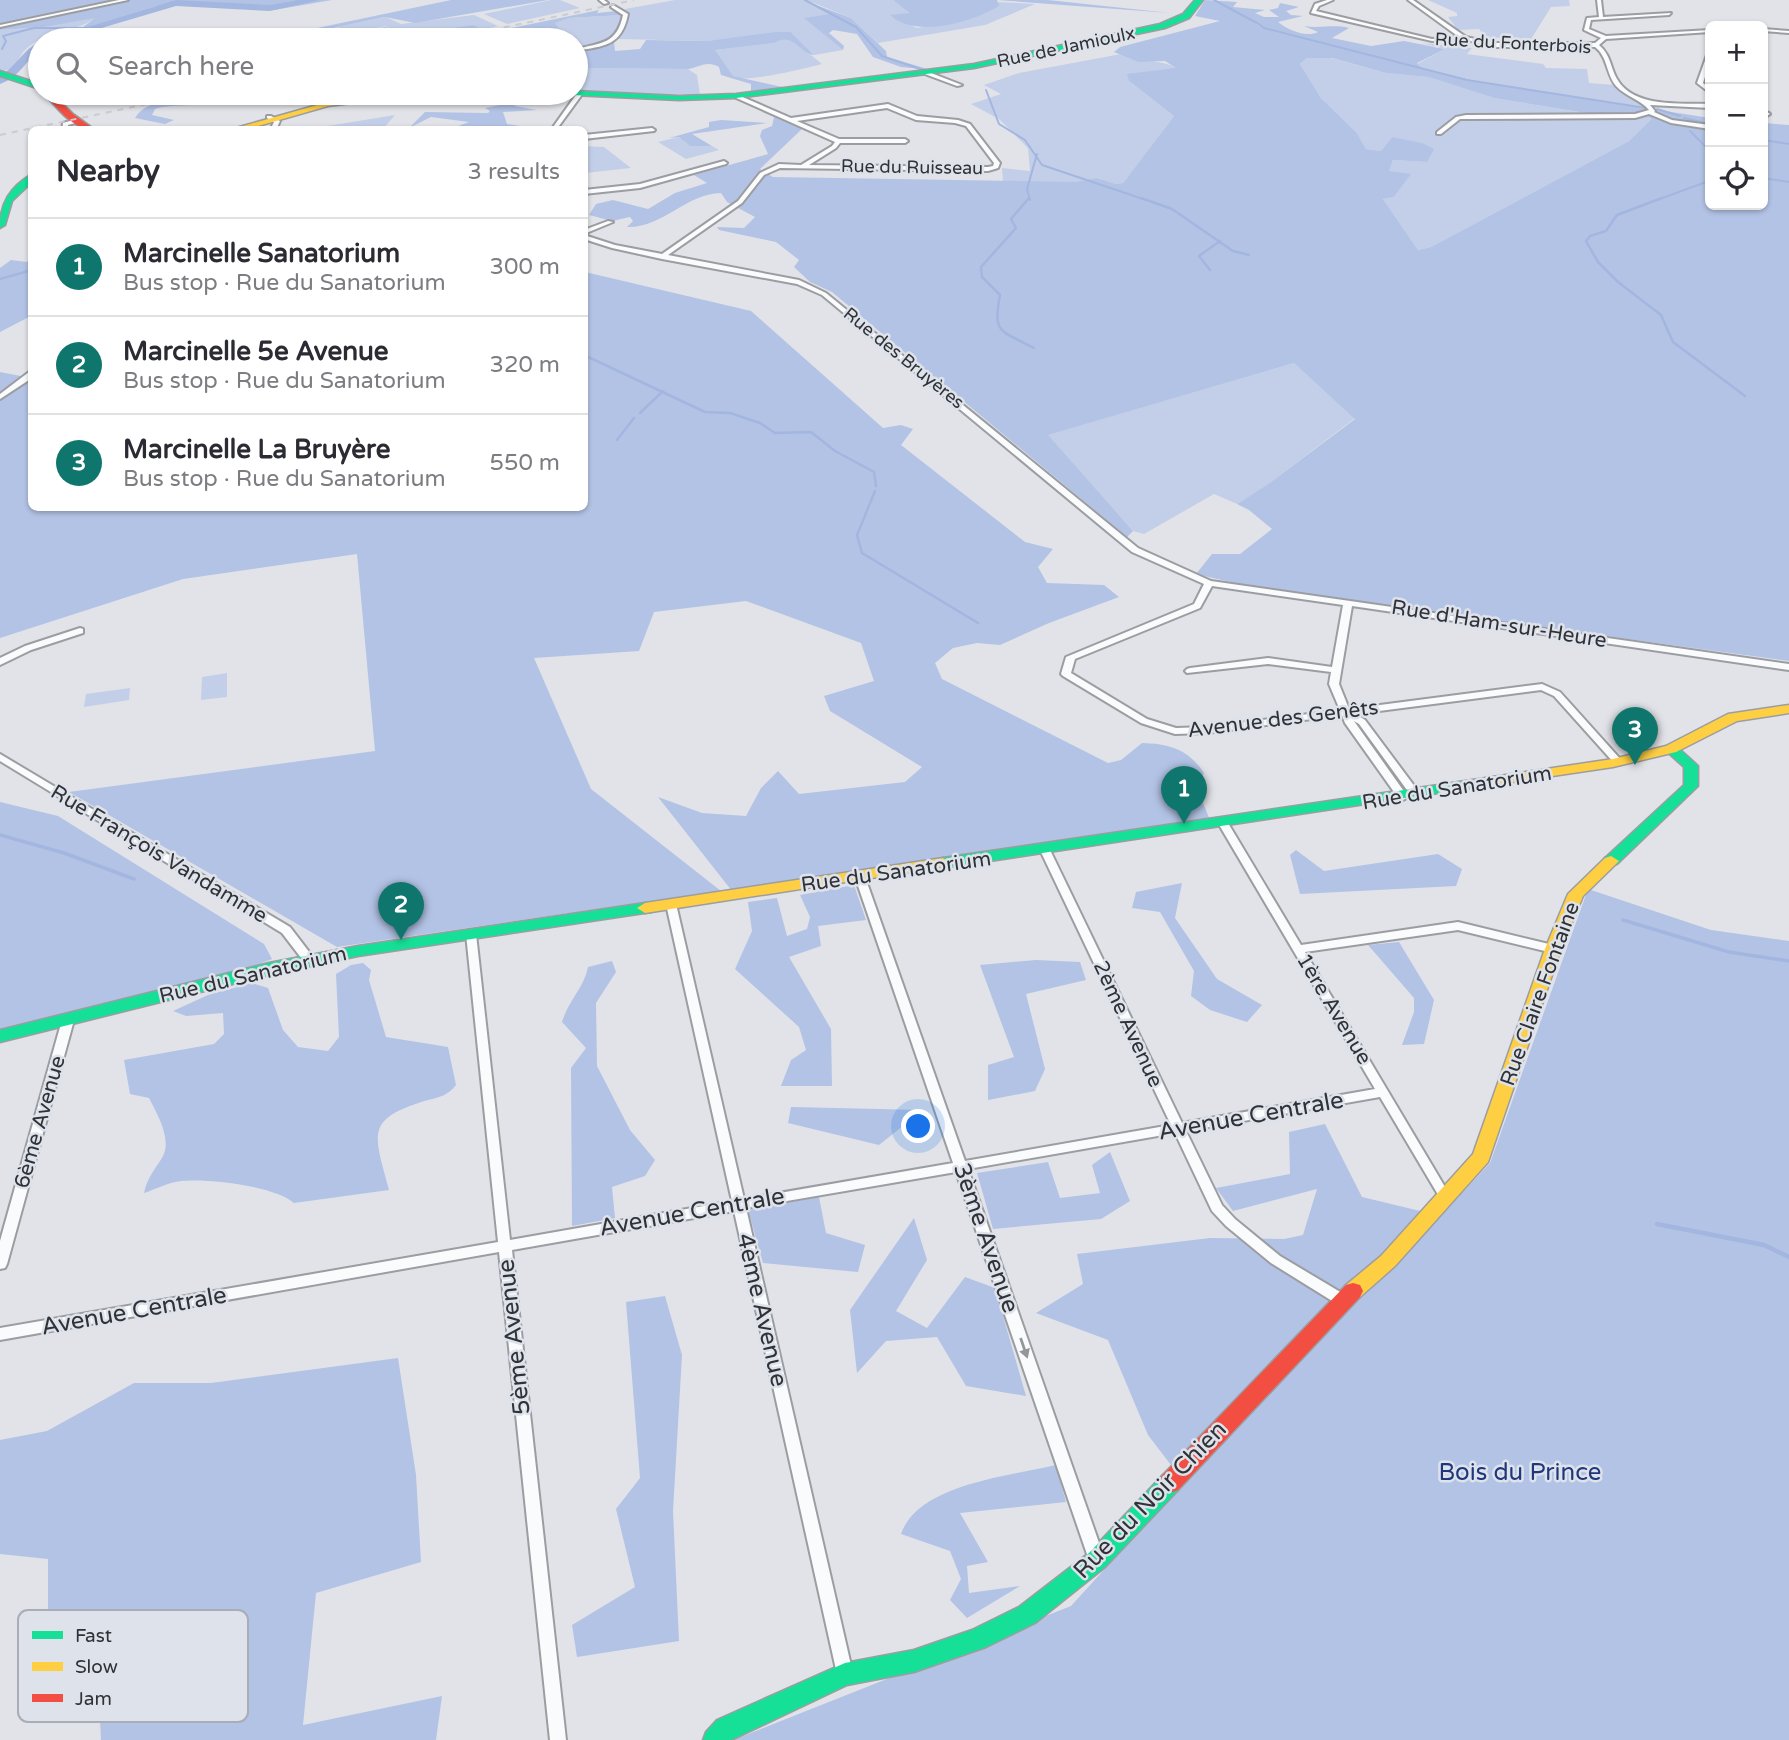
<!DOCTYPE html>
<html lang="en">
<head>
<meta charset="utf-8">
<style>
	:root { --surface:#fff; --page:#f7f7f7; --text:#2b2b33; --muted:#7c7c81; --line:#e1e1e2; --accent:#0f766e }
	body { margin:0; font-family:"Varela Round",sans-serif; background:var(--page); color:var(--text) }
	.controls { position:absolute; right:21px; top:21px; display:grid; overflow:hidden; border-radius:10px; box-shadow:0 2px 5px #0004 }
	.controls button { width:63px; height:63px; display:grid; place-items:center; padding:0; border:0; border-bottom:2px solid var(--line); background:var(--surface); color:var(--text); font:35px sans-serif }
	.you { position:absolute; left:919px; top:1127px; width:24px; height:24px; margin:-18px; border:5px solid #fff; border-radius:50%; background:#1a73e8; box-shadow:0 0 0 10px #1a73e833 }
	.badge { display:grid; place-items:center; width:46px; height:46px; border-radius:50%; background:var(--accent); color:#fff; font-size:23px; font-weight:700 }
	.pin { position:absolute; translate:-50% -58px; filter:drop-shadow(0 2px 4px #0008) }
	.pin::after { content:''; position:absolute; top:37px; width:24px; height:21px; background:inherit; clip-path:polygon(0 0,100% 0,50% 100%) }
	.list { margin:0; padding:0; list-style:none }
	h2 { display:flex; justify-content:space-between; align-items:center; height:91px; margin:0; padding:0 28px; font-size:30px }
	h2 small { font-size:23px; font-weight:400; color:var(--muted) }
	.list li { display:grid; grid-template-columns:46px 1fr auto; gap:21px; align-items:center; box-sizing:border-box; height:98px; padding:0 28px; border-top:2px solid var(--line) }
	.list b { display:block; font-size:26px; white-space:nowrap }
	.list p { margin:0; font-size:23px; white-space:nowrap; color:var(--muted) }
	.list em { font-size:23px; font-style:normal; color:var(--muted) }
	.icon { flex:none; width:38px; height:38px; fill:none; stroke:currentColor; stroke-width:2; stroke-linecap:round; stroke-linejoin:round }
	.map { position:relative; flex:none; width:1789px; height:1740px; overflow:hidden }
	.search { position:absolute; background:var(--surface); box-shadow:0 2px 5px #0004; left:28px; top:28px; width:560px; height:77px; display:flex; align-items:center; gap:18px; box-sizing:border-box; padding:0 24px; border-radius:38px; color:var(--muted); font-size:26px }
	.panel { position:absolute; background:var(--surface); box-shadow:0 2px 5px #0004; left:28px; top:126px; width:560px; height:385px; border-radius:10px }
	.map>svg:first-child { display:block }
	.green { fill:#c3cfe8 }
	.forest { fill:#b3c3e5; fill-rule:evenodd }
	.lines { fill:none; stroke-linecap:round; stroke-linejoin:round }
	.stream-far3 { stroke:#a3b6e0; stroke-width:2 }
	.stream-far2 { stroke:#a3b6e0; stroke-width:2.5 }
	.stream-far1 { stroke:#a3b6e0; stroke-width:3.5 }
	.stream { stroke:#a3b6e0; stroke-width:4.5 }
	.river { fill:#a3b6e0; fill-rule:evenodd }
	.street-casing { stroke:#9c9da1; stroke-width:4 }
	.fast-casing { stroke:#9c9da1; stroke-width:3 }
	.slow-casing { stroke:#9c9da1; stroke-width:3 }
	.jam-casing { stroke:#9c9da1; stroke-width:3 }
	.street { fill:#fafbfc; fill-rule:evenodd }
	.fast { fill:#16e098; fill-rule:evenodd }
	.slow { fill:#ffcf43; fill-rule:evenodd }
	.jam { fill:#f24e42; fill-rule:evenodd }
	.rail { stroke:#cbccce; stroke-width:2; stroke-dasharray:6 6; stroke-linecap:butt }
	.oneway { fill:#959699 }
	.labels { text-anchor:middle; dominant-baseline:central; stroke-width:5; stroke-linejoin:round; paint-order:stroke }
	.far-street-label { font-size:18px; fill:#303236; stroke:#dee2eb }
	.street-label { font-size:21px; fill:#303236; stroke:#dee2eb }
	.near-street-label { font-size:24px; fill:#303236; stroke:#dee2eb }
	.near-park-label { font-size:24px; fill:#1f387d; stroke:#dee2eb }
	.key { fill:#dee2eb; stroke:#aaadb5; stroke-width:2 }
	.key-label { font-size:19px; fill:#303236 }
</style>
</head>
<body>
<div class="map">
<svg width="1789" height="1740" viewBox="0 0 1789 1740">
	<rect width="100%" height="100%" fill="#e1e3e8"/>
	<path class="green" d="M551,0H560L580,8L507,24L484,14Z
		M675,0H893L911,13L891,16L917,28L972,18L997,2L1035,4L985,25L878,43L851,18L809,1L830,14L805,18L843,50L814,55L791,32L707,41L618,39L628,15L625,9Z
		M1428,0H1569L1570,6L1551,7L1531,39L1481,37L1483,34L1479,29L1458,30L1448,17L1457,16V13Z
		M474,15L498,26L482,30L474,25C440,38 402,37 366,34L390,29L386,26L351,33L338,27L386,17L401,24Z
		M622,15L620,30L614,39L576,48V40H567L554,23L569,18Z
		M97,17C75,33 43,32 26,49C20,54 18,62 14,68L0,72V30L45,27Z
		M780,39H791L822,64C807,68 746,83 734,77C726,72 719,58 715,50L774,43Z
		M1422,43L1472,48L1467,54L1543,64L1546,68L1587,69L1589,83L1615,85L1649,108L1492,84L1422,69L1417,64L1445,49Z
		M1121,54C1144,65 1158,57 1178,69L1129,81L1174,116L1123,183L1116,184L1097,178L1075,182H1003L1002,168L1030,171L1028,148L999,119L971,104L1001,94L984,85L1019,73Z
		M1307,58H1331L1386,73L1430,77L1494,98L1597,115L1649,116L1653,119L1629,141L1431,247L1418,250L1383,199L1394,197L1410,175L1389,171L1393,160L1427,162L1405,140L1392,137L1381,151L1366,149L1357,133L1321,98L1300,64Z
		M576,68L688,69L697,75L700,95L577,92L581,86L576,82Z
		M395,115L383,129H309Z
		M679,137L690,146H712L719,150L686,159L658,142Z
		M584,146L604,147L631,168L585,173Z
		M1294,363L1355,418L1271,482L1237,504L1214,494L1144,534L1133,531L1047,435Z
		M227,673V697L201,700L202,677Z
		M130,688L129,700L84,707L86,694Z"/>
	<path class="forest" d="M0,0H332L274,10L199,3L153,7L74,34L95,18L45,27L0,30Z
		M451,0H548L415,23L385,17L277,40H260Z
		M893,0H1048L1170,13L997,0L999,6C972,22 916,39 890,15L910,13Z
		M1205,0L1237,2L1233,7L1265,10L1255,13L1264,17H1279L1269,10L1278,8L1280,3L1299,7L1286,11L1291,15L1303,16L1278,22C1288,30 1306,38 1318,32L1304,26C1319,29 1333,24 1349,28L1332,38L1371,46L1404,41L1445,49L1417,63L1422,69L1492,84L1710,118V205H1763V123L1789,125V661L1260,589L1196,574L1212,554H1240L1272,529L1249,510L1237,504L1271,482L1355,419L1294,363L1048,435L1133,531L1127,537L832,292L810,282L794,267L799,260L776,242L719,230L717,227L744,228L755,217L727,202L721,193C685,194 663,228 627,227L633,221L630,217L612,221L589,215L596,204L613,200L648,209L675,193L707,183L694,175L768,154L760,136L762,130L772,126L774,117L802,129L760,169L773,177L1074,182L1097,178L1116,184L1123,183L1174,116L1129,81L1127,74L1176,68L1165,61L1139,62L1114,52L1120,47L1220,21L1195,16ZM1307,58H1332L1386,73L1429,77L1494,98L1598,115L1644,114L1652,119L1629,141L1431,247L1418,250L1383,199L1394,197L1411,174L1389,171L1393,160L1427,162L1434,149L1422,143L1392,137L1381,151L1366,149L1357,133L1321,98L1300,64Z
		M805,1L851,18L886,51L887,57L931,70L901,67L873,57L857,34L833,30L829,33L844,46L843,50L804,18L829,14Z
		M599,10L597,13L618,11L622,15L569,18L555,23L567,40H556L538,28L487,40H453Z
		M474,25L482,30L436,40L330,37L386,27L391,30L370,34L452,33L457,31L454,28Z
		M775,32H791L814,55C799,53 793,31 774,43L715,50L733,76L787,88L751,92V84L721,75L719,67C707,60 700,67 688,69L576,68V52L614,42L615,51L640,49L646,40L707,41Z
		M206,93L220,94C211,110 174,102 155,109L152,115L174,120L165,124L135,118C147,98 184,97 206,93Z
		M512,98L522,100L513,102L515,106L537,110L503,112L507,124L534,128L500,130L489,126L450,129L469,122L431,117L409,128L425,112L488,113L490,111L485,108L500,105Z
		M721,120L767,123L692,134L712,146H690L679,137L669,138L709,127V122Z
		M31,257L29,317L0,332V268L11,260L27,262Z
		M585,272L751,311L883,428L901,425L913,429L901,445L1025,542L1053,549L1038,567L1047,583L1104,585L1119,597L1049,623L1000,645L977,643L953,648L935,663L942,679L1108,763L1121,760L1142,743C1170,744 1188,749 1204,773L1196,786L1210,820L732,891L658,797L702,813L746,816L761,788L778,771L799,794L905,782L922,767L830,711L824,696L874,681L861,643L746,601L654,612L639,651L534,658L591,789L721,891L337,947L69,792L375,751L357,554L183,579L0,638V372L31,378L32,508H584Z
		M0,802L58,816L264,944L272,959L229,976L0,1031Z
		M1296,850L1324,871L1438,854L1462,869L1456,886L1300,894L1290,855Z
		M1182,883L1175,918L1217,979L1262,1005L1247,1022L1210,1010L1191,996L1194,971L1160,912L1132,908L1136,892Z
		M854,885L866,920L818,926L821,946L789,957L831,1029L832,1086H781L791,1060L806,1050L799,1027L735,969L752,931L748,902L777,898L787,936L807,929L810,917L800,895Z
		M1588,889L1711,930L1789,941V1740H733L1071,1606L1184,1482L1148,1435L1108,1340L1036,1313L1083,1284L1077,1254L1210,1238L1284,1239L1303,1235L1317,1189L1233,1211L1216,1188L1290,1174L1289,1132L1325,1124L1362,1197L1441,1216L1490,1163Z
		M1399,942L1434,1000L1424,1044L1402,1045L1414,1012V998L1368,945Z
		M1036,960L1080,962L1086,980L1026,994L1045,1069L1035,1091L988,1100V1065L1014,1057L980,965Z
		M612,961L616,972L596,1003L597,1066L630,1130L655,1160L645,1176L612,1187L615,1218L572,1226L571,1068L586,1048L562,1022C569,999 584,988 588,967Z
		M363,963L371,970L369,980L386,1037L448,1047L456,1085C448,1095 441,1097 428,1100C364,1119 374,1133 389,1190L294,1203C275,1186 207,1178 181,1181C169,1182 156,1189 144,1193C147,1179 154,1170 162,1158C173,1140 157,1114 149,1098L130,1094L124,1060L214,1044L224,1034L223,1013L186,1016L173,1011L208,995L252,983L268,988L283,1030L298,1047L328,1051L339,1037L336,974L351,965Z
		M791,1107L923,1110L879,1145L788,1123Z
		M1110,1152L1130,1201L1101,1219L993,1229L977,1173L1048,1162L1060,1198L1100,1193L1092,1165Z
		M819,1197L826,1233L865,1245L858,1272L763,1263L748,1210Z
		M914,1218L927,1260L896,1311L927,1328L965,1277L995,1288L1026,1396L966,1386L937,1337L886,1341L857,1373L850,1310Z
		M665,1296L682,1355L673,1511L679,1641L577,1657L572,1625L635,1587L616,1509L640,1478L626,1302Z
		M398,1358L416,1475L421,1562L316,1593L303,1725L442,1696L436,1740H101L99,1700L71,1672L48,1638V1559L0,1554V1440L47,1431L134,1383H211Z
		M1056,1465L1066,1502L960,1513L988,1562L967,1566L969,1593L1020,1586L967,1618L950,1600L961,1579L950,1551L901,1534C918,1484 1010,1476 1056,1465Z"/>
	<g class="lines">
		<path class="stream-far3" d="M296,0L301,3
			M805,0L856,27L882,56L923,70
			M1214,0L1257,23
			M1259,24L1264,28L1467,80L1646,108
			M2,49L6,41L3,36L34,28H88
			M986,90L999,124L1025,140L1042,165L1146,200
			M1657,109L1680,116
			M1684,118L1710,124
			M1690,131L1710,151
			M1763,140L1789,144
			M1763,178L1789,182
			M1030,200L1027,189L1037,154
			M1657,200L1706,182L1710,176"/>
		<path class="stream-far2" d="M1029,198L1011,219L1016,228L981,267L982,277L1000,295C992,335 1001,330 1034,348
			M1141,198L1172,209L1233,251L1249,255
			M1662,198L1617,215L1606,231L1590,236L1586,241L1598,262L1618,282L1661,315L1673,342L1745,396
			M1210,270L1199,256L1220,241
			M0,279L32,270
			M584,355L705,412L730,413L760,423L775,433L811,432L835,451L874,472L876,486
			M640,413L663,391
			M617,440L634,418
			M875,491L857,535L862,553L978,623"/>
		<path class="stream-far1" d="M0,835L64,853L134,879
			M1623,920L1729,952L1789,961"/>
		<path class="stream" d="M1657,1224L1764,1245L1789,1257"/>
		<path class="river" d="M299,0H320L270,11L176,6L61,40H46L176,0L270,5Z
			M40,42V50C25,61 20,77 0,84V76C17,66 23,49 40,42Z"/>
		<defs>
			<path id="street" d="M119,0H128L0,27V25Z
				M599,0H604L608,3L604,4Z
				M1327,0H1333L1319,6L1316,11L1432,39L1459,37L1408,0H1413L1466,37L1493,43H1595L1601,38L1584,30L1587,18L1599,17L1597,0H1601L1603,17L1671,13L1669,15L1591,20L1589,29L1606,36L1710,30V32L1606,39L1599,45C1611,55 1610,67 1617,79C1633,108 1682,103 1710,104V108L1650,105L1655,111L1654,112L1672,120L1710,125V129L1671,123L1649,114L1635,118L1466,119H1460L1441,134H1437V132L1456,117L1466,115L1635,114L1649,110C1640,99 1626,97 1616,86C1606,74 1608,57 1595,47H1493L1464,39L1432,41L1311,13L1315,4Z
				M613,5L628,14C622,46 604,46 576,51V49C601,43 617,44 623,15L611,7Z
				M1763,29L1789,31V33L1763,31Z
				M1710,53V61L1703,83L1710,89V93L1697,83L1707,55Z
				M922,71H926L962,85L957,86L922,73Z
				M578,92L583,93L556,130H551Z
				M734,95H738L791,118L888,104L917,116L958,120L970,124L1000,163L998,168L988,171L780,168L764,175L742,203L668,255L799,280L826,293L1138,548L1211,581L1789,664V670L1352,606L1339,684L1349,709L1542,684L1560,692L1623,762L1621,764H1615L1554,696L1541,690L1356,714L1365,720L1421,795L1416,798L1412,797L1359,724L1354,721L1408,797L1403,800L1399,799L1345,723L1342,715L1207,733L1175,734L1141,723L1063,676L1061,674L1066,657L1194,604L1204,584L1132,552L822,295L797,284L662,259L612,248L584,239V235L615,245L662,254L738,201L760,173L779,164L801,165L832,146L835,142L734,97ZM887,108L916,120L955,123L966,126L994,163L993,166L988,167L809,165L836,148L840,143H905L908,141L905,139H839L797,121ZM1212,586L1343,605L1332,667L1268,658L1190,668L1187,669L1185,671L1187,673L1268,664L1331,672L1329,684L1340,710L1207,727L1176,728L1147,719L1071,673L1075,659L1200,608Z
				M1763,111L1769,113L1770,114L1767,116L1763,115Z
				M267,116H271L280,121L276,130H270L274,122L267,118Z
				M77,119L79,120V122L68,125V130H62L63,123Z
				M652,128L655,130L654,131L584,139V135Z
				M724,161L727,163L726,164L640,188L584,194V190L640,184Z
				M608,221L613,222L584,234V230Z
				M29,372H32V378L0,399V394Z
				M80,628L83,629V633L31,650L0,665V658L25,646Z
				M0,754L290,927L313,957L315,960L313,963H305L282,933L0,761Z
				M1223,820L1228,823L1301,945L1458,922L1553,945L1559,949L1553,953L1458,930L1305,952L1448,1192L1450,1195L1448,1198L1444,1200L1440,1198L1380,1097L1186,1131L1222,1205L1235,1219L1280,1256L1347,1296L1349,1300L1347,1304L1342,1305L1337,1304L1271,1263L1226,1226L1212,1211L1175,1133L968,1169L1105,1560L1102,1565L1097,1567L1092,1565L1089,1560L956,1172L746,1208L853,1674L851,1679L845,1682L839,1679L837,1674L734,1211L512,1250L566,1740H550L499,1252L0,1340V1328L498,1242L466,934L471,930L476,934L510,1240L732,1201L666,904L671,901L676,904L744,1199L953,1163L855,877L860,874L865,877L965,1161L1171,1125L1040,850L1045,847L1050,850L1182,1123L1375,1089L1218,823Z
				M68,1016L72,1017L74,1020L7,1264L5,1268L0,1269V1241L62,1020L64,1017Z"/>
			<path id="fast" d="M1195,0H1203L1189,18L1165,28L974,68L736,98L679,100L572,95L568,93L576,91L679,96L736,94L974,64L1160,24L1183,14Z
				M0,71L40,84V89L0,76Z
				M32,174V182L12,201L5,225L0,228C0,203 10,187 32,174Z
				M1671,745L1676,746L1698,766V786L1617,864H1605L1603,861L1605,858L1684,785V767L1664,749Z
				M1479,779L1486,783L1484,786L943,868L935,863L943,858Z
				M645,903L651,904L653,908L651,912L358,956L269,975L0,1042V1030L269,963L358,946Z
				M1170,1473L1178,1476L1181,1483L1178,1490L1105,1567L1035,1623L986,1647L914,1672L847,1685L731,1740H703L706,1732L717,1720L845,1663L914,1650L972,1630L1019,1607L1089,1553L1162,1476Z"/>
			<path id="slow" d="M407,93H430L328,106L244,130H229L328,102Z
				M1789,705V713L1737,721L1676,752L1613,767L1479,787L1472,783L1479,779L1613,759L1666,746L1728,714Z
				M1611,856L1619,861L1583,896L1561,949L1488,1162L1395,1266L1360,1297L1353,1299L1346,1297L1343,1291L1346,1285L1381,1256L1473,1154L1545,949L1568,894L1605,858Z
				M943,858L951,863L949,866L645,913L637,908L645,903Z"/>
			<path id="jam" d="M44,93H52L73,114L95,130C73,130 57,108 44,93Z
				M1353,1283L1360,1285L1363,1291L1360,1297L1178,1490L1170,1493L1162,1490L1159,1483L1162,1476L1346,1285Z"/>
		</defs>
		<use href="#street" class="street-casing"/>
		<use href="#fast" class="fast-casing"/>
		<use href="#slow" class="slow-casing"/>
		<use href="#jam" class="jam-casing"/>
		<use href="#street" class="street"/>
		<use href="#fast" class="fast"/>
		<use href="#slow" class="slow"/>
		<use href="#jam" class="jam"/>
		<path class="rail" d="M445,40L634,0
			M0,135L199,93"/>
	</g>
	<defs><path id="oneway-solid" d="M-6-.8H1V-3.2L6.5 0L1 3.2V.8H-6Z" transform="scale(1.75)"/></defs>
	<use class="oneway" href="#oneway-solid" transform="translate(1024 1348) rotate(71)"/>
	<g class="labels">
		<g class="far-street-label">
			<text transform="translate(1513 43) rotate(3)">Rue du Fonterbois</text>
			<text transform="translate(1066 47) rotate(-12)">Rue de Jamioulx</text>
			<text transform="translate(912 167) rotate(1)">Rue du Ruisseau</text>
			<text transform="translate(904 358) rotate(39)">Rue des Bruyères</text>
		</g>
		<g class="street-label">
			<text transform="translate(1499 624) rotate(9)">Rue d'Ham-sur-Heure</text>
			<text transform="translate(1283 719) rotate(-7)">Avenue des Genêts</text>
			<text transform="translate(1457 788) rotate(-9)">Rue du Sanatorium</text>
			<text transform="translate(159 854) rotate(31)">Rue François Vandamme</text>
			<text transform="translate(896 872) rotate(-8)">Rue du Sanatorium</text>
			<text transform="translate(253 975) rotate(-13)">Rue du Sanatorium</text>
			<text transform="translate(1540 994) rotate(-70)">Rue Claire Fontaine</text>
			<text transform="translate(1334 1009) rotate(59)">1ère Avenue</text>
			<text transform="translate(1128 1024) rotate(65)">2ème Avenue</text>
			<text transform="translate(40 1122) rotate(-74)">6ème Avenue</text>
		</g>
		<g class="near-street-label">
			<text transform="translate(1251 1116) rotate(-10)">Avenue Centrale</text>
			<text transform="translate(692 1212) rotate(-10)">Avenue Centrale</text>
			<text transform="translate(986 1238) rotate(71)">3ème Avenue</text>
			<text transform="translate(762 1310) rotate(77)">4ème Avenue</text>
			<text transform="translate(134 1311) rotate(-10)">Avenue Centrale</text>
			<text transform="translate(514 1337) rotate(-96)">5ème Avenue</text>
			<text transform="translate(1150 1500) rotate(-46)">Rue du Noir Chien</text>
		</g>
		<g class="near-park-label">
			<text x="1520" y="1472">Bois du Prince</text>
		</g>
	</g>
	<rect x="18" y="1610" width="230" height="112" rx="10" class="key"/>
	<rect x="32" y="1631" width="31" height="8" fill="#16e098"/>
	<rect x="32" y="1662" width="31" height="9" fill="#ffcf43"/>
	<rect x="32" y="1694" width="31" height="8" fill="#f24e42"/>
	<g class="key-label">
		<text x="75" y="1642">Fast</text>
		<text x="75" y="1673">Slow</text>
		<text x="75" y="1705">Jam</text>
	</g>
</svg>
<div class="controls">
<button>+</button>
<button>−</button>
<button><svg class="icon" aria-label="locate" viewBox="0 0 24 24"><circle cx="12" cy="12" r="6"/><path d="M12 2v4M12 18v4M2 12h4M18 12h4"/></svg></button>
</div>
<div class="you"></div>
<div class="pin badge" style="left:1184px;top:824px">1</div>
<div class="pin badge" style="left:401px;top:940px">2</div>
<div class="pin badge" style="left:1635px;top:765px">3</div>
<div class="search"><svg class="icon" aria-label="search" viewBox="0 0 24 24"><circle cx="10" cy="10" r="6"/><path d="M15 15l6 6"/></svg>Search here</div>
<section class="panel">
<h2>Nearby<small>3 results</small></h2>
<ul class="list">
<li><span class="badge">1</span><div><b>Marcinelle Sanatorium</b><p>Bus stop · Rue du Sanatorium</p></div><em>300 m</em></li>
<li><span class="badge">2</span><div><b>Marcinelle 5e Avenue</b><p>Bus stop · Rue du Sanatorium</p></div><em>320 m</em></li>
<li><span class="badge">3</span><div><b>Marcinelle La Bruyère</b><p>Bus stop · Rue du Sanatorium</p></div><em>550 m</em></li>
</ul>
</section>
</div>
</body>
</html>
